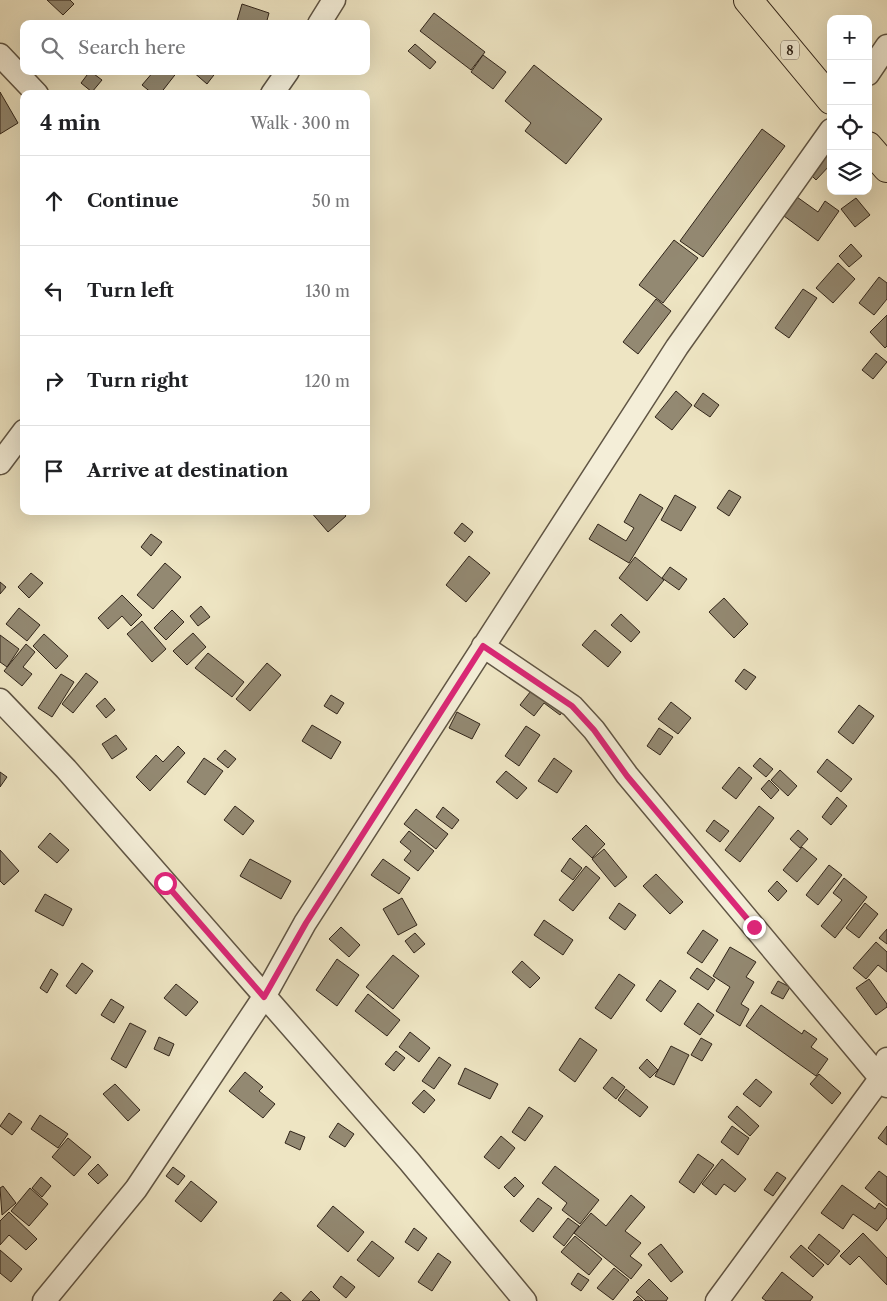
<!DOCTYPE html>
<html lang="en">
<head>
<meta charset="utf-8">
<style>
	:root { --surface:#fff; --page:#f6f6f6; --text:#202124; --muted:#757577; --line:#e0e0e0 }
	body { margin:0; font-family:"Libre Caslon Text",serif; background:var(--page); color:var(--text) }
	.controls { position:absolute; right:15px; top:15px; display:grid; overflow:hidden; border-radius:10px; box-shadow:0 5px 20px #0002 }
	.controls button { width:45px; height:45px; display:grid; place-items:center; padding:0; border:0; border-bottom:1px solid var(--line); background:var(--surface); color:var(--text); font:25px sans-serif }
	.stop { position:absolute; width:15px; height:15px; margin:-11px; border:4px solid #db2777; border-radius:50%; background:#fff }
	.stop.end { background:#db2777; border-color:#fff; box-shadow:0 1px 5px #0008 }
	.list { margin:0; padding:0; list-style:none }
	h2 { display:flex; justify-content:space-between; align-items:center; height:65px; margin:0; padding:0 20px; font-size:21px }
	h2 small { font-size:16px; font-weight:400; color:var(--muted) }
	.list li { display:grid; grid-template-columns:32px 1fr auto; gap:15px; align-items:center; box-sizing:border-box; height:90px; padding:0 20px; border-top:1px solid var(--line) }
	.list b { display:block; font-size:19px; white-space:nowrap }
	.list em { font-size:16px; font-style:normal; color:var(--muted) }
	.icon { flex:none; width:28px; height:28px; fill:none; stroke:currentColor; stroke-width:2; stroke-linecap:round; stroke-linejoin:round }
	.map { position:relative; flex:none; width:887px; height:1301px; overflow:hidden }
	.search { position:absolute; background:var(--surface); box-shadow:0 5px 20px #0002; left:20px; top:20px; width:350px; height:55px; display:flex; align-items:center; gap:12px; box-sizing:border-box; padding:0 18px; border-radius:10px; color:var(--muted); font-size:19px }
	.panel { position:absolute; background:var(--surface); box-shadow:0 5px 20px #0002; left:20px; top:90px; width:350px; height:425px; border-radius:10px }
	.map>svg:first-child { display:block }
	.building { fill:#938972; stroke:#31251a }
	.lines { fill:none; stroke-linecap:round; stroke-linejoin:round }
	.street-casing { stroke:#605544; stroke-width:25 }
	.primary-casing { stroke:#31251a; stroke-width:30 }
	.street { stroke:#f4eed8; stroke-width:22 }
	.primary { stroke:#eee5c3; stroke-width:28 }
	.route { stroke:#db2777; stroke-width:6 }
	.labels { text-anchor:middle; dominant-baseline:central; stroke-width:4; stroke-linejoin:round; paint-order:stroke }
	.shield { fill:#f4eed8; stroke:#6c6153; stroke-width:1 }
	.shield-label { font-size:12px; font-weight:bold; fill:#31251a }
</style>
</head>
<body>
<div class="map">
<svg width="887" height="1301" viewBox="0 0 887 1301">
	<rect width="100%" height="100%" fill="#eee5c3"/>
	<filter id="stains"><feTurbulence type="fractalNoise" baseFrequency=".004" numOctaves="4"/><feColorMatrix values="0 0 0 0 .2 0 0 0 0 .09 0 0 0 0 .02 0 0 0 .5 -.17"/></filter>
	<radialGradient id="worn" r=".72"><stop offset=".6" stop-color="#630" stop-opacity="0"/><stop offset="1" stop-color="#630" stop-opacity=".3"/></radialGradient>
	<path class="building" d="M47,0H70L74,4L63,15Z
		M242,4L269,13L266,24H246L237,21Z
		M434,13L485,52L471,70L420,31Z
		M415,44L436,62L430,69L408,51Z
		M483,55L506,72L493,89L471,72Z
		M534,65L602,119L566,164L525,131L531,123L505,101Z
		M90,71L102,80L92,92L81,83Z
		M154,71H178L160,94H153L142,85Z
		M192,71H217L207,84Z
		M0,92L18,123L0,134Z
		M762,129L785,146L703,257L680,241Z
		M826,152L831,156V164L816,180L807,171Z
		M797,197L818,212L825,201L839,211L818,241L784,216Z
		M856,198L870,215L855,227L841,209Z
		M674,240L698,258L663,303L639,285Z
		M851,244L862,256L849,267L839,256Z
		M838,263L855,279L833,303L816,288Z
		M879,277L887,283V299L874,315L859,303Z
		M803,289L817,298L789,338L775,328Z
		M656,299L671,311L638,354L623,342Z
		M887,315V346L885,348L870,332Z
		M876,353L887,362L873,379L862,370Z
		M676,391L692,405L672,430L655,417Z
		M703,393L719,405L710,417L694,406Z
		M729,490L741,497L729,516L717,508Z
		M640,494L663,508L629,563L589,539L598,524L626,541L634,528L624,522Z
		M675,495L696,507L681,531L661,520Z
		M310,511H342L346,516L328,532Z
		M462,523L473,532L465,542L454,533Z
		M151,534L162,542L151,556L141,547Z
		M469,556L490,573L466,602L446,585Z
		M635,557L664,580L647,601L619,578Z
		M165,563L181,577L153,609L137,595Z
		M670,567L687,579L679,590L662,578Z
		M31,573L43,583L29,598L18,587Z
		M0,582L6,587L0,594Z
		M122,595L142,615L131,626L122,616L108,629L98,618Z
		M724,598L748,624L734,638L709,612Z
		M201,606L210,617L198,626L190,616Z
		M19,608L40,625L27,641L6,624Z
		M172,610L184,622L166,640L154,628Z
		M621,614L640,632L631,642L611,625Z
		M142,621L166,649L152,662L127,634Z
		M595,630L621,652L608,667L582,645Z
		M193,633L206,647L187,665L173,651Z
		M44,634L68,656L56,669L33,646Z
		M0,635L19,649L7,667L0,662Z
		M26,644L35,652L23,667L32,674L22,686L4,671Z
		M208,653L244,682L232,697L195,668Z
		M267,663L281,675L250,711L236,699Z
		M744,669L756,677L746,690L735,681Z
		M86,673L98,682L73,713L62,704Z
		M61,674L74,682L52,717L38,708Z
		M541,678L571,701L560,715L544,703L534,716L520,705Z
		M331,695L344,703L337,714L324,706Z
		M105,698L115,710L106,718L96,706Z
		M671,702L691,718L678,734L658,719Z
		M859,705L874,716L853,744L838,732Z
		M457,712L480,724L472,739L449,728Z
		M312,725L341,742L331,759L302,741Z
		M526,726L540,735L519,766L505,756Z
		M659,728L673,737L660,755L647,746Z
		M116,735L127,749L112,759L102,744Z
		M178,746L185,753L150,791L136,777L156,755L163,762Z
		M225,750L236,759L228,768L217,759Z
		M204,758L223,771L205,795L187,782Z
		M554,758L572,771L557,793L538,781Z
		M760,758L773,769L766,777L753,766Z
		M827,759L852,779L841,792L817,772Z
		M739,767L752,778L736,799L722,788Z
		M780,770L797,786L788,796L771,780Z
		M506,771L527,788L517,799L496,782Z
		M0,772L7,777L0,787Z
		M769,780L779,790L771,799L761,789Z
		M837,797L847,806L831,825L822,817Z
		M235,806L254,821L243,835L224,820Z
		M759,806L774,818L740,862L725,850Z
		M443,807L459,820L452,829L436,817Z
		M416,809L448,834L436,849L404,824Z
		M714,820L729,831L720,842L706,831Z
		M586,825L605,844L592,858L572,839Z
		M798,830L808,839L800,848L790,839Z
		M409,831L434,851L418,871L404,860L411,851L400,842Z
		M50,833L69,850L57,863L38,847Z
		M802,847L817,859L797,882L783,870Z
		M604,849L627,877L615,887L592,859Z
		M0,850L19,871L4,885L0,881Z
		M570,858L582,868L573,880L561,871Z
		M250,859L291,881L281,899L240,876Z
		M383,859L410,878L399,894L371,875Z
		M829,865L842,875L818,905L806,895Z
		M586,866L600,878L573,911L559,900Z
		M656,874L683,902L670,914L643,886Z
		M844,878L867,897L835,938L821,926L842,900L833,893Z
		M777,881L787,891L778,901L768,891Z
		M45,894L72,909L63,926L35,911Z
		M402,898L417,925L398,935L383,909Z
		M619,903L636,915L625,930L609,918Z
		M865,903L878,914L859,938L846,928Z
		M544,920L573,940L563,955L534,935Z
		M341,927L360,945L349,957L329,939Z
		M887,929V944L879,938Z
		M703,930L718,940L702,963L687,953Z
		M415,933L425,944L414,953L405,941Z
		M876,942L887,952V972L878,965L866,979L853,968Z
		M730,947L756,962L746,977L754,982L741,1004L749,1009L740,1026L716,1011L730,987L713,976Z
		M393,955L419,976L393,1009L366,987Z
		M337,959L359,975L337,1006L316,990Z
		M522,961L540,978L530,988L512,972Z
		M82,963L93,971L76,994L66,986Z
		M697,968L715,980L708,990L690,978Z
		M51,969L58,974L47,993L40,988Z
		M619,974L635,985L611,1019L595,1008Z
		M869,979L887,1004V1007L876,1015L856,988Z
		M660,980L676,991L661,1012L646,1000Z
		M778,981L790,987L783,999L771,993Z
		M176,984L198,1002L186,1016L164,998Z
		M368,994L400,1020L387,1036L355,1011Z
		M111,999L124,1007L114,1023L101,1015Z
		M698,1003L714,1015L700,1035L684,1024Z
		M761,1005L802,1034L804,1030L817,1039L811,1047L828,1059L816,1076L746,1026Z
		M130,1023L146,1031L126,1068L111,1059Z
		M410,1032L430,1048L419,1062L399,1047Z
		M159,1037L174,1044L169,1056L154,1049Z
		M580,1038L597,1050L575,1082L559,1070Z
		M701,1038L712,1044L702,1061L691,1055Z
		M671,1046L689,1055L674,1085L655,1076Z
		M396,1051L405,1058L394,1071L385,1064Z
		M439,1057L451,1065L434,1089L422,1081Z
		M647,1059L658,1070L650,1078L639,1068Z
		M465,1068L498,1084L490,1099L458,1084Z
		M245,1072L263,1087L259,1091L275,1104L263,1118L229,1091Z
		M819,1074L841,1093L832,1104L810,1084Z
		M612,1077L625,1087L616,1099L603,1088Z
		M756,1079L772,1092L760,1107L743,1094Z
		M115,1084L140,1110L128,1121L103,1094Z
		M626,1089L648,1107L640,1117L618,1100Z
		M424,1090L435,1100L424,1113L412,1103Z
		M737,1106L759,1126L750,1136L728,1117Z
		M529,1107L543,1116L525,1141L512,1132Z
		M9,1113L22,1122L12,1135L0,1126Z
		M40,1115L68,1134L58,1148L31,1129Z
		M338,1123L354,1134L345,1147L329,1137Z
		M732,1126L749,1138L738,1155L721,1142Z
		M887,1126V1145L878,1138Z
		M290,1131L305,1137L300,1150L285,1143Z
		M501,1136L515,1148L499,1169L484,1157Z
		M68,1138L91,1157L74,1176L52,1157Z
		M698,1154L714,1165L694,1193L679,1182Z
		M722,1159L746,1179L735,1192L724,1184L716,1195L702,1184Z
		M98,1164L108,1175L98,1184L88,1174Z
		M555,1166L599,1200L580,1224L562,1210L567,1203L542,1183Z
		M173,1167L185,1176L178,1185L166,1176Z
		M879,1171L887,1177V1206L865,1188Z
		M777,1172L786,1178L773,1196L764,1190Z
		M41,1177L51,1186L42,1197L32,1188Z
		M515,1177L524,1186L514,1197L504,1187Z
		M191,1181L217,1202L201,1222L175,1201Z
		M842,1185L875,1209L879,1203L887,1209V1218L877,1231L853,1214L843,1229L821,1213Z
		M3,1186L16,1203L2,1215L0,1188Z
		M30,1188L48,1204L29,1226L11,1211Z
		M631,1195L645,1207L625,1231L641,1243L630,1256L642,1265L631,1279L574,1233L591,1213L606,1226Z
		M538,1198L552,1208L533,1232L520,1221Z
		M333,1206L364,1232L348,1252L317,1226Z
		M9,1212L37,1239L26,1250L9,1235L0,1245V1221Z
		M568,1218L579,1226L564,1246L553,1237Z
		M414,1228L427,1238L418,1251L405,1242Z
		M863,1233L887,1258V1285L859,1256L850,1265L840,1256Z
		M819,1234L840,1251L828,1265L808,1248Z
		M575,1236L602,1259L589,1275L561,1252Z
		M372,1241L394,1258L379,1277L357,1260Z
		M661,1244L683,1272L671,1282L648,1254Z
		M801,1245L824,1265L813,1277L790,1257Z
		M0,1250L22,1269L11,1282L0,1273Z
		M438,1253L451,1262L432,1291L418,1282Z
		M614,1268L629,1280L613,1300L597,1288Z
		M782,1272L813,1297L810,1301H766L762,1298Z
		M578,1273L589,1280L581,1291L571,1284Z
		M341,1276L355,1287L346,1298L333,1287Z
		M649,1279L668,1298L666,1301H646L636,1292Z
		M311,1291L320,1300L318,1301H302Z
		M281,1292L291,1301H273Z
		M638,1296L643,1301H633Z"/>
	<g class="lines">
		<defs>
			<path id="street" d="M319,24L334,0
				M0,55L37,94
				M868,74L887,46
				M272,94L288,71
				M0,463L24,431
				M483,646L572,706L594,730L627,775L887,1086
				M0,700L66,769L409,1161L525,1301
				M44,1301L136,1189L264,997L305,923L677,347L831,130
				M717,1301L880,1079L887,1059"/>
			<path id="primary" d="M748,0L831,100
				M868,146L887,168"/>
		</defs>
		<use href="#street" class="street-casing"/>
		<use href="#primary" class="primary-casing"/>
		<use href="#street" class="street"/>
		<use href="#primary" class="primary"/>
	</g>
	<g class="lines">
		<path class="route" d="M165,883L264,997L306,923L483,646L572,706L594,730L627,776L754,927"/>
	</g>
	<g class="labels">
		<rect class="shield" x="781" y="40.5" width="18" height="19" rx="4"/>
		<g class="shield-label">
			<text x="790" y="50">8</text>
		</g>
	</g>
	<rect width="100%" height="100%" filter="url(#stains)"/>
	<rect width="100%" height="100%" fill="url(#worn)"/>
</svg>
<div class="controls">
<button>+</button>
<button>−</button>
<button><svg class="icon" aria-label="locate" viewBox="0 0 24 24"><circle cx="12" cy="12" r="6"/><path d="M12 2v4M12 18v4M2 12h4M18 12h4"/></svg></button>
<button><svg class="icon" aria-label="layers" viewBox="0 0 24 24"><path d="M12 4l9 5-9 5-9-5zM3 14l9 5 9-5"/></svg></button>
</div>
<div class="stop" style="left:165px;top:883px"></div>
<div class="stop end" style="left:754px;top:927px"></div>
<div class="search"><svg class="icon" aria-label="search" viewBox="0 0 24 24"><circle cx="10" cy="10" r="6"/><path d="M15 15l6 6"/></svg>Search here</div>
<section class="panel">
<h2>4 min<small>Walk · 300 m</small></h2>
<ul class="list">
<li><svg class="icon" aria-label="ahead" viewBox="0 0 24 24"><path d="M12 20V5M6 11l6-6 6 6"/></svg><div><b>Continue</b></div><em>50 m</em></li>
<li><svg class="icon" aria-label="left" viewBox="0 0 24 24"><path d="M17 20v-9H6M10 6l-5 5 5 5"/></svg><div><b>Turn left</b></div><em>130 m</em></li>
<li><svg class="icon" aria-label="right" viewBox="0 0 24 24"><path d="M7 20v-9h11M14 6l5 5-5 5"/></svg><div><b>Turn right</b></div><em>120 m</em></li>
<li><svg class="icon" aria-label="arrive" viewBox="0 0 24 24"><path d="M6 21V4h12l-3 4 3 4H6"/></svg><div><b>Arrive at destination</b></div></li>
</ul>
</section>
</div>
</body>
</html>
